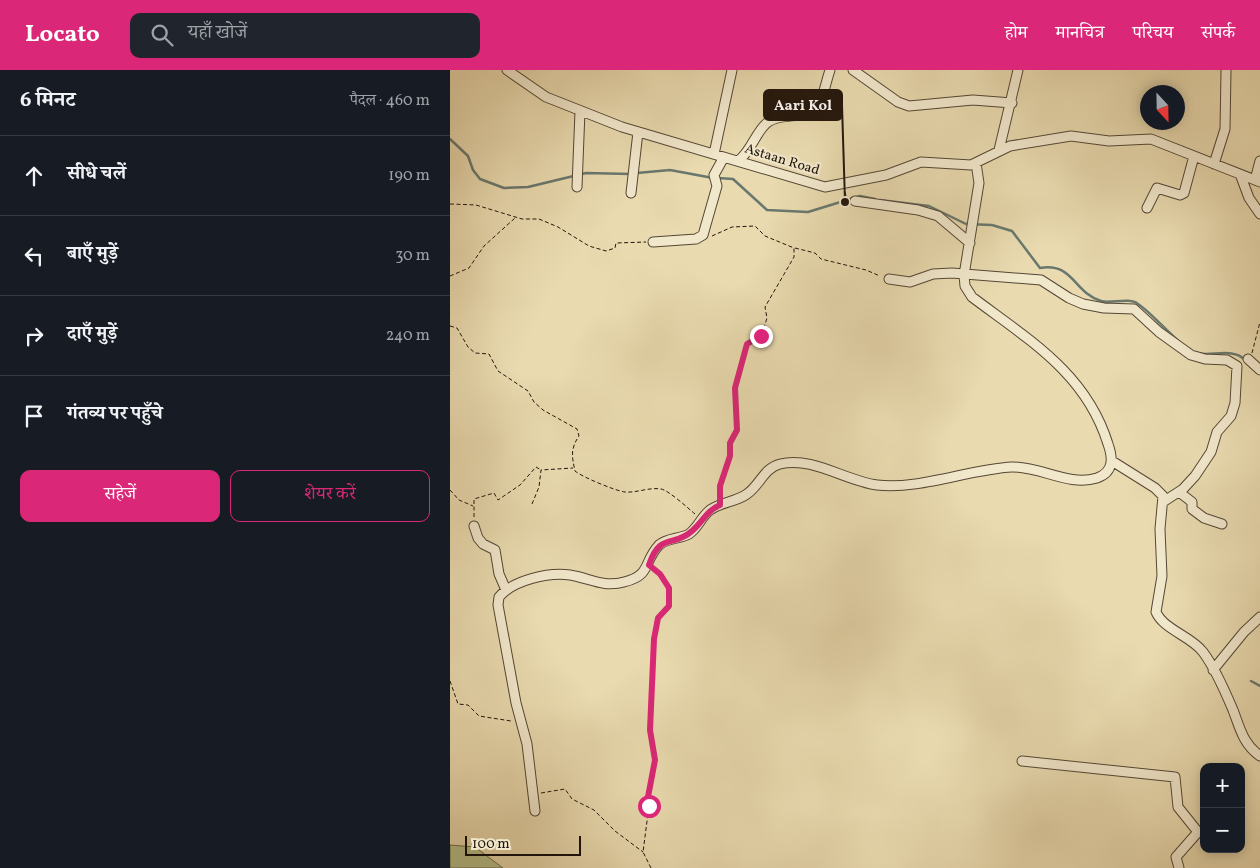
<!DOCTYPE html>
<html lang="hi">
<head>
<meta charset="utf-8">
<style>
	:root { --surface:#171b24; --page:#20242c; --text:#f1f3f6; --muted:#9ea1a6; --line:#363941; --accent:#db2777 }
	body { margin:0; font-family:Vollkorn,"Noto Serif Devanagari",serif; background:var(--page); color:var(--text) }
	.controls { position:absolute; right:15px; bottom:15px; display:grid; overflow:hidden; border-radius:10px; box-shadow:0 2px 12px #0003 }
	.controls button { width:45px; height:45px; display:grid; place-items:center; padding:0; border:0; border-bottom:1px solid var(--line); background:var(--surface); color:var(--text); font:25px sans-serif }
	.compass { position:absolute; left:690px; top:15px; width:45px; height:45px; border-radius:50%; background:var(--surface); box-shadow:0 2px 12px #0003; rotate:158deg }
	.scale { position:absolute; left:15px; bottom:12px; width:116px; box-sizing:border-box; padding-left:5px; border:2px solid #22160c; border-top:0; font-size:14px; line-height:18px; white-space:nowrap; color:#22160c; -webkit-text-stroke:4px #f1e7cb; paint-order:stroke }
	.stop { position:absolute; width:15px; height:15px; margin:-11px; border:4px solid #db2777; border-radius:50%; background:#fff }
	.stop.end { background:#db2777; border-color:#fff; box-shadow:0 1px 5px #0008 }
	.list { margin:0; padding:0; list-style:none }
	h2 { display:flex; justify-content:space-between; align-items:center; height:65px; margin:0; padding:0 20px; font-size:21px }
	h2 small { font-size:16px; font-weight:400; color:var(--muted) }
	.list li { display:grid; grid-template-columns:32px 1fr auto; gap:15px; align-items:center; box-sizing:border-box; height:80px; padding:0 20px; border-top:1px solid var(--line) }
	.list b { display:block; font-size:19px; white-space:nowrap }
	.list em { font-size:16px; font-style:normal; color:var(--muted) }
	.actions { display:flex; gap:10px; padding:15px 20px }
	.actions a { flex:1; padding:11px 0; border:1px solid var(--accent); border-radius:10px; text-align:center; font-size:18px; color:var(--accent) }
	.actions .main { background:var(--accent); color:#fff }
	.icon { flex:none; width:28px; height:28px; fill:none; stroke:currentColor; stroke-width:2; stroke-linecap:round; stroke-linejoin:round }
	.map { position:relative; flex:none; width:810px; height:798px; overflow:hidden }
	header { display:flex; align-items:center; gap:30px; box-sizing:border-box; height:70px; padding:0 25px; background:var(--accent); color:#fff }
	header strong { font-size:24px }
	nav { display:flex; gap:28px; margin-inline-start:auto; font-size:18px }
	.search { width:350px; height:45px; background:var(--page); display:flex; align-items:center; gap:12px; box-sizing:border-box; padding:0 18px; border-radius:10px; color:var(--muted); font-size:19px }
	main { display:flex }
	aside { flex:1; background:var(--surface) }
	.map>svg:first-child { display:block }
	.green { fill:#b5c08b; stroke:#6c6b4c }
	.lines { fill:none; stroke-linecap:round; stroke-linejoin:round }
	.stream { stroke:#69786e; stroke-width:2.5 }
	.minor-casing { stroke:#544735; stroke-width:11 }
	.path { stroke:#22160c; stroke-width:1; stroke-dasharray:4 2.5; stroke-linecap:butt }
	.minor { stroke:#f1e7cb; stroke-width:9 }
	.route { stroke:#db2777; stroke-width:6 }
	.labels { text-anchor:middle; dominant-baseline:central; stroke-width:4.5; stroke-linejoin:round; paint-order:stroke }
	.street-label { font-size:14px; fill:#22160c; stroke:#f1e7cb }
	.leader { fill:none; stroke:#22160c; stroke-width:2 }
	.callout-dot { fill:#22160c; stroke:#f1e7cb; stroke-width:2 }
	.callout { fill:#22160c; stroke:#22160c; stroke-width:2 }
	.callout-label { font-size:15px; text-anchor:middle; font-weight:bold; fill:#fff }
</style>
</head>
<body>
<header>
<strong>Locato</strong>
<div class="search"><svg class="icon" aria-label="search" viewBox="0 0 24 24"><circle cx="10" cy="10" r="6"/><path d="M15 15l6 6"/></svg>यहाँ खोजें</div>
<nav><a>होम</a><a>मानचित्र</a><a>परिचय</a><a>संपर्क</a></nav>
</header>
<main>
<aside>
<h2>6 मिनट<small>पैदल · 460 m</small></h2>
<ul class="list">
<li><svg class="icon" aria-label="ahead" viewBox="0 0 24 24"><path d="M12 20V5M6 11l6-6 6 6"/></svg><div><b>सीधे चलें</b></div><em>190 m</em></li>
<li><svg class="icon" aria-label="left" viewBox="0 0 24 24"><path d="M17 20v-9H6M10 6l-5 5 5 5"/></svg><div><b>बाएँ मुड़ें</b></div><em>30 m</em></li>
<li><svg class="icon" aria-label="right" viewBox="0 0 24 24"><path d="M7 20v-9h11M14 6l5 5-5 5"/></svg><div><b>दाएँ मुड़ें</b></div><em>240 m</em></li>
<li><svg class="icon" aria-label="arrive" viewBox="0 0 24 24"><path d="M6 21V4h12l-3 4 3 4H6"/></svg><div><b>गंतव्य पर पहुँचे</b></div></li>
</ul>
<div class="actions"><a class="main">सहेजें</a><a>शेयर करें</a></div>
</aside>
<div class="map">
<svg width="810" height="798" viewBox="0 0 810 798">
	<rect width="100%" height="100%" fill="#e9daaf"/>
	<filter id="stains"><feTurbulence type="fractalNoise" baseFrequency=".004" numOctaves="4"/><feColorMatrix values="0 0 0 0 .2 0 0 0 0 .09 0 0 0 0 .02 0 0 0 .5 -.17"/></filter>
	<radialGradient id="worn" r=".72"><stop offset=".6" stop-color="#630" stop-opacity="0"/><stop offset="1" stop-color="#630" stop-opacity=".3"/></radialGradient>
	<path class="green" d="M0,775L25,777L53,798H0Z"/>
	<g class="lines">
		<path class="stream" d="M0,69L18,86L23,100L30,109L54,118L78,117L136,103L181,104
			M187,103L220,100L263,108
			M268,108L283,109L317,140L358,142L410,126L425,129
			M430,130L479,136L516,154L542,155L562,161L590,198C623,192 624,223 651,231C661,234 679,227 688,234C704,244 731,279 747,283C761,287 783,277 795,290
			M801,611L810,616"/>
		<defs>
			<path id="minor" d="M57,0L96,27L172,57L375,117L436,105L471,92L521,95L560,76L621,66L659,71L701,69L810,112
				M403,0L448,32L459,36L523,30L562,33
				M549,80L568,0
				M264,84L282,0
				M288,91C302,81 305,62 318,52C325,47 332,47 340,46C374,45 371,27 380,0
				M764,94L775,59L776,1
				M790,104L799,128L810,144
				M805,110L810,91
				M127,117L130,41
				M181,123L188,62
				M405,131L468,140L488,146L520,173
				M697,138L707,118L730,125L734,123L744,86
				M203,172L246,169L253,165L267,116L264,105L274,87
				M439,209L460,212L483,204L502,203L591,210L619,228L633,234L654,238L684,239L709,262L741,285L755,289L777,290L787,296L785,333L781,346L767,362L761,382L745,406L733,419L713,432
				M798,289L810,300
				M662,391L705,418L713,426L710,459L712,506L706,542C714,560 741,566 753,582C765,598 775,621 783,640C790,658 793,674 810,686
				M729,422L742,432V439L754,448L772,454
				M24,456L28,468L33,474L45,480L49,504L56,520
				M763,600L794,562L810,547
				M572,691L725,707L728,737L748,762L726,787L729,798
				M85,741L77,674L66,633L48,535L49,527C63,510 99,502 120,505C139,508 154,518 174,512C202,505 193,492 209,475C217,468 230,469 239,464C248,458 251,447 260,440C271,432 286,432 297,424C310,415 314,398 330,394C363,386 395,411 427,415C469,420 520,399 562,397C590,396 619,417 647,408C664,402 663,388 658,374C636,303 579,270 522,227L515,216L514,205L529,113L526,93"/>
		</defs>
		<use href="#minor" class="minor-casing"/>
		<path class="path" d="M395,122L397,130
			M0,134L26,135L72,149H89L108,157L139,176L156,181L165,178L166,173L196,172
			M262,166L282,157L305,156L315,166L344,178V187L315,237L317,248L311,267L297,274L285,318L287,360L280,373V386L270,416V425
			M345,178L365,183L371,189L416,200L430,206
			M0,206L19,198L34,176L65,148
			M0,256L7,258L18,277L25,283L39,284L48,301L78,321L84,332L93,340L127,359L129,366C120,379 122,387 125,401C132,407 166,421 175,422C187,423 199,417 211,419C218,420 238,438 245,444
			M802,283L810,252
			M0,420L9,430L23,436
			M82,434L89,417L91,400L123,398
			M24,447V429L44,423L48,430L70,415L86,397L91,400
			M0,611L8,634L18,635L29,646L61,651
			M91,723L115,719L122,729L144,740L165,761L193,782
			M201,798L193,782L199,736L198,727L205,691L200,660L204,569L208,548L219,536V519L204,500"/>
		<use href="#minor" class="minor"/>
	</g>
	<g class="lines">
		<path class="route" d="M199,736L198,727L205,690L200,660L204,569L208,548L219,536V518L210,504L199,495C210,462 223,478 242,461C253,452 256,441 270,435V416L280,386V373L287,360L285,318L297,274L311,266"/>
	</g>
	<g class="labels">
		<g class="street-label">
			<text transform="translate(332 90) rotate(17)">Astaan Road</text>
		</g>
	</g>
	<path class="leader" d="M395 132L392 35"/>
	<circle class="callout-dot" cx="395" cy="132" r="5"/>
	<rect class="callout" x="314" y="20" width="78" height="30" rx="5"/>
	<g class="callout-label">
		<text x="353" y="40">Aari Kol</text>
	</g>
	<rect width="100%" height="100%" filter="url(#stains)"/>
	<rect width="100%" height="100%" fill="url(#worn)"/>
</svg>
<div class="controls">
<button>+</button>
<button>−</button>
</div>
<svg class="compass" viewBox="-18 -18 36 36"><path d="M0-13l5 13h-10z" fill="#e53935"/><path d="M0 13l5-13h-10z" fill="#9ea1a6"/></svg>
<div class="scale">100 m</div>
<div class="stop" style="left:199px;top:736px"></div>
<div class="stop end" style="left:311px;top:266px"></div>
</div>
</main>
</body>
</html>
